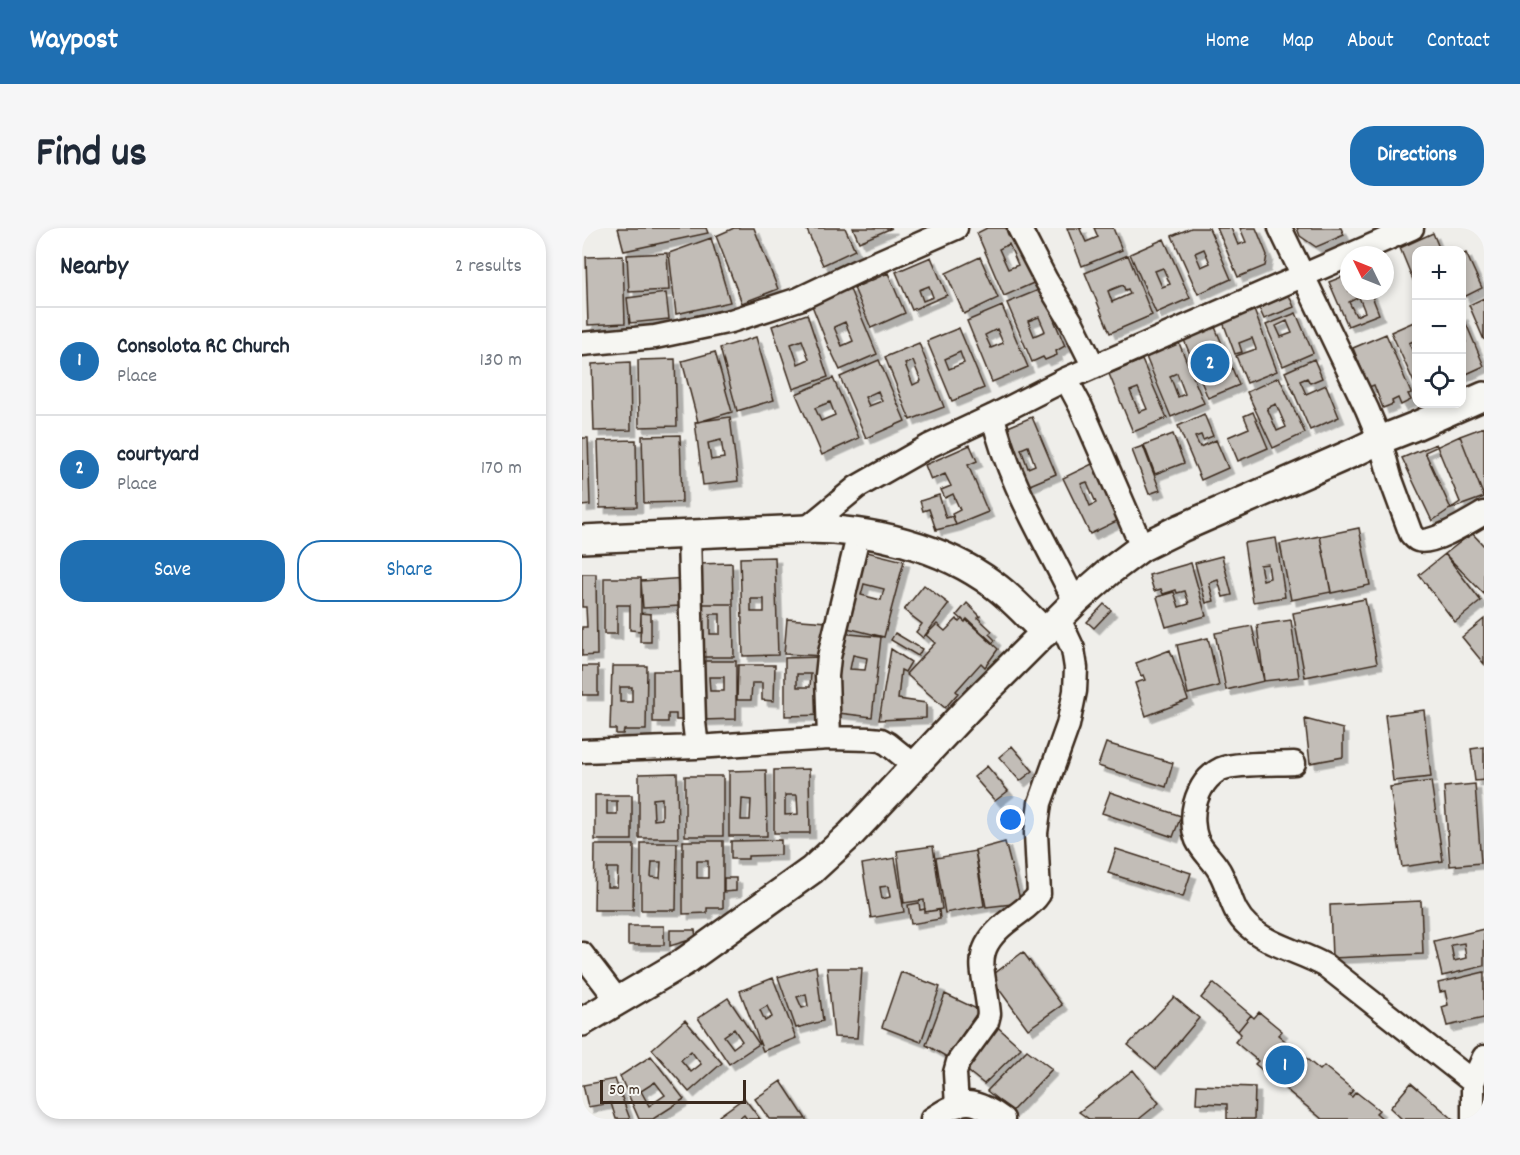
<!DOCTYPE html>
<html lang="en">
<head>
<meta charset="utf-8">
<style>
	:root { --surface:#fff; --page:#f6f6f7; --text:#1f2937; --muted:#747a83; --line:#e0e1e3; --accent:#1f6fb2 }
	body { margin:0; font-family:Dekko,sans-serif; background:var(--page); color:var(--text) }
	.controls { position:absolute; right:18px; top:18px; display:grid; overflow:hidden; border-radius:12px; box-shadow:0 3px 9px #0003 }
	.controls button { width:54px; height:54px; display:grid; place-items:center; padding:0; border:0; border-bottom:2px solid var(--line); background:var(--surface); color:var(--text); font:30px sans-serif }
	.compass { position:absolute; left:758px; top:18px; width:54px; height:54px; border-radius:50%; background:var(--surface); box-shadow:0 3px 9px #0003; rotate:313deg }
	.scale { position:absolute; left:18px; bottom:15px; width:146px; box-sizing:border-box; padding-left:6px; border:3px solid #3b2a1e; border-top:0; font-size:16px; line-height:21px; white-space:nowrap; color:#3b2a1e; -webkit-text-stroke:4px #f6f6f2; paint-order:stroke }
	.you { position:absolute; left:429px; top:592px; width:21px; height:21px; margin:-15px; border:4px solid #fff; border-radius:50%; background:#1a73e8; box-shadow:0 0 0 9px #1a73e833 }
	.badge { display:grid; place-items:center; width:39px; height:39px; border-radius:50%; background:var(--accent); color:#fff; font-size:20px; font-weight:700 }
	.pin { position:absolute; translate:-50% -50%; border:3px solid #fff; box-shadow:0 2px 6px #0006 }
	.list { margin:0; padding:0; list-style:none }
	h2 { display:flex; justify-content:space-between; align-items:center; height:78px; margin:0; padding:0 24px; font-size:26px }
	h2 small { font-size:20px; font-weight:400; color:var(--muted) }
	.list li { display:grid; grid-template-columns:39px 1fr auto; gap:18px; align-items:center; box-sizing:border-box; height:108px; padding:0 24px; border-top:2px solid var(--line) }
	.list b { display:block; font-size:22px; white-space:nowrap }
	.list p { margin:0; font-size:20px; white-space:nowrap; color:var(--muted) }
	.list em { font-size:20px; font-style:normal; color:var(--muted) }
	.actions { display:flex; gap:12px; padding:18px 24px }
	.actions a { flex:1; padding:14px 0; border:2px solid var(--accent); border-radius:24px; text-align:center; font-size:21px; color:var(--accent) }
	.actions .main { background:var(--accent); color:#fff }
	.icon { flex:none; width:33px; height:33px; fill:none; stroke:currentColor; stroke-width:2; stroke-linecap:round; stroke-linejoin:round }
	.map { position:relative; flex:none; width:902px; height:891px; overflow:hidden; border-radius:24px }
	header { display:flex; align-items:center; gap:36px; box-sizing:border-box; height:84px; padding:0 30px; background:var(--accent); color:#fff }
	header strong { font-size:28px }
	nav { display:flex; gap:33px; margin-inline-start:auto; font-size:21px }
	.intro { display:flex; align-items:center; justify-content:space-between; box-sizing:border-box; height:144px; padding:0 36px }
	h1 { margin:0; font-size:42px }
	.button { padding:15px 27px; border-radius:24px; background:var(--accent); color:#fff; font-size:21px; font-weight:700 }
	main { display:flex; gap:36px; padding:0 36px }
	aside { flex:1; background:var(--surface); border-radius:24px; box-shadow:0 3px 9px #0003 }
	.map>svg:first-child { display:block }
	.building { fill:#c2bdb7; stroke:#3b2a1e; stroke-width:1.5; fill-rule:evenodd; filter:url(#shadow) }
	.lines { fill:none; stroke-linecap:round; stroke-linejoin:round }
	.minor-casing { stroke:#3b2a1e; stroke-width:27 }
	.tertiary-casing { stroke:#3b2a1e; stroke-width:32 }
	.minor { stroke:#f6f6f2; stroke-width:22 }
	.tertiary { stroke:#f6f6f2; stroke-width:27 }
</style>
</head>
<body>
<header>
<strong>Waypost</strong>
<nav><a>Home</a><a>Map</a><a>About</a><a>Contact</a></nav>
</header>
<div class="intro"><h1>Find us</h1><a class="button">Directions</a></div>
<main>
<aside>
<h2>Nearby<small>2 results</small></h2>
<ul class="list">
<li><span class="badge">1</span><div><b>Consolota RC Church</b><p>Place</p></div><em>130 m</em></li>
<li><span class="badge">2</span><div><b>courtyard</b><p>Place</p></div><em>170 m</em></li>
</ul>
<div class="actions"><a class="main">Save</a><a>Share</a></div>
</aside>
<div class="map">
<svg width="902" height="891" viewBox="0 0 902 891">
	<defs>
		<filter id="shadow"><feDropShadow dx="5.5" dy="5.5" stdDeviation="0" flood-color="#0004"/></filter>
	</defs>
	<rect width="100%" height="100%" fill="#efeeea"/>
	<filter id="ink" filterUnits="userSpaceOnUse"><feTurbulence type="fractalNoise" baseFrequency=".0167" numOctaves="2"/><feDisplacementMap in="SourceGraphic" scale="12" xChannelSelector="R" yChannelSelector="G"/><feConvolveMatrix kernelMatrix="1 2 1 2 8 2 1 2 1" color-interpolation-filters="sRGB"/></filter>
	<g filter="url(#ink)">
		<path class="building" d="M36,0H124L126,5L42,23Z
			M152,0H172L196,61L160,75L134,8Z
			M224,0H263L273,22L241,37Z
			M271,0H310L277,14Z
			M405,0H433L456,53L422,68L395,5ZM427,16L436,37L426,41L417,21Z
			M485,0H500L498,1L504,14L516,9L512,0H531L540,22L500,38Z
			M609,0H627L649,51L616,66L590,8ZM622,21L628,35L619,39L613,25Z
			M635,0H649L656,17L664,14L658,0H674L685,27L683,38L656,49Z
			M715,0H759L762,7L734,19L718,8Z
			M851,5L858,22H834V59L818,20Z
			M129,10L148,74L94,86L87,25Z
			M582,11L608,70L574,85L548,26ZM581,40L588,56L580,59L573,43Z
			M85,25L87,62L47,64L45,27Z
			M884,25L900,60L882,69L880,64V27Z
			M546,27L570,87L528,105L503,45ZM541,57L543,62L546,61L548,66L530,74L526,63Z
			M41,28L43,95L6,97L4,29Z
			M349,29L365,67L330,82L314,44ZM347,58L351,69L341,73L337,62Z
			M398,29L416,70L382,86L364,45Z
			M306,45L323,85L289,100L272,60Z
			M767,46V63H788L797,86L766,98L747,54ZM777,69L783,84L774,88L767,74Z
			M267,59L295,126L258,142L249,123H248L229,75ZM263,94L271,113L260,118L252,99Z
			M459,61L483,118L474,123L475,127L463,132L461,129L450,134L425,75ZM457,89L463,103L452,108L446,93Z
			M84,65L87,91L48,95L45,70Z
			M707,67L712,79L682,91L677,80Z
			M902,70V112L887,77Z
			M420,78L446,139L410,154L385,93ZM415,101L421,115L409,120L403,107Z
			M672,82L695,143L665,155L654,128L674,121L670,110L657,115L660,124L653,126L641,94Z
			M714,85L731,125L701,138L684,97ZM705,93L710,105L699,109L694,98Z
			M225,86L246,149L211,161L190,98ZM220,112L227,131L216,136L209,116Z
			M880,86L902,138L880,148V116L884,114L880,106Z
			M834,93V113V112L827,115L834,131V159L809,104Z
			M633,99L657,157L626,170L602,112ZM629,125L636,140L627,144L621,129Z
			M377,100L402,160L370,173L345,113ZM378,124L382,135L367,141L363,131Z
			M804,106L829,165L826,166L829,172L819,177L816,170L810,173L811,176L801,180L792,157L787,159L771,120Z
			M174,109L192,172L155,183L138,120Z
			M337,115L362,179L328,192L303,129ZM331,133L339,153L331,157L323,136Z
			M597,115L622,175L589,189L564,129ZM595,145L603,166L596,169L588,148Z
			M133,124L150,184L116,194L100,133Z
			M629,125L636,140L627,144L621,129Z
			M93,131L95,198L57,199L56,132Z
			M732,131L740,150L728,155L725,150L718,153L724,166L744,157L757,189L728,202L703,144Z
			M297,132L323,193L284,210L258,149ZM296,163L300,173L287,178L283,169Z
			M560,132L585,190L551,204L527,146ZM556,160L565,181L557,184L548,163Z
			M48,134L49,202L12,203L10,136Z
			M697,149L723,205L691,220L665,164ZM694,176L704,199L695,203L685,180Z
			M251,150L277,210L240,227L214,166ZM248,174L253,187L239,193L233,180Z
			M671,184L686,220L656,233L646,209L667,200L662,188Z
			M622,186L631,208L621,212L619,207L613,209L618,219L634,212L646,240L619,252L596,198Z
			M148,189L156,253L121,257L113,194ZM139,212L142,230L129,232L126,215Z
			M450,189L474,246L443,259L419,202ZM446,218L453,237L446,240L439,221Z
			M902,199V269L878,208Z
			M591,206L602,235L573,246L562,217Z
			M98,207L100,274L62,275L60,208Z
			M878,208L902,269L869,281L843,224Z
			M0,210H6L8,277L0,278Z
			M54,212L55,279L18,280L16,213Z
			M854,216L878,274L850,293L820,230Z
			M388,217L395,233L386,237L406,284L374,297L370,286L378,282L371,266L363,270L359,262L369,258L363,246L349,252L343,237Z
			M561,218L578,262L567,266L550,222Z
			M510,236L537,292L508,306L481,250ZM505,254L514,275L508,278L499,256Z
			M357,267L364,290L371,288L374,297L354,302L347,281L341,283L338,273Z
			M777,300L788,357L749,365L738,308Z
			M890,305L902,318V366L863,326Z
			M738,308L749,364L709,372L698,316Z
			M694,310L703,369L671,374L662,315ZM686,336L688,350L681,352L678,337Z
			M281,323L322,333L302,409L261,399ZM282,356L302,361L299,372L279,367Z
			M863,326L899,373L873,394L837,347Z
			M640,328L650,367L641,369L636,352L627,355L632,373L624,375L613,335Z
			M193,329L196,427L161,428L158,330ZM169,371H182V384H169Z
			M150,335L151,376H116L115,336Z
			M609,335L624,388L584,399L575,369L592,364L597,379L607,376L603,363L595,365L594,362L581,366L579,361L572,363L567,347Z
			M0,346H14L15,427L0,428V399H5L4,379H0Z
			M22,350H59V403L48,402V377H35V406H22Z
			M105,350L98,378L61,380L59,353Z
			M342,357L367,376L341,410L334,404L340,396L322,382Z
			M783,371L795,435L723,449L711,385Z
			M385,375L398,388L396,390L410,403L407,406L413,412L411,415L385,391L383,394L375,387Z
			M116,376H151L152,429H115ZM128,386H138V406H128Z
			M522,376L529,382L512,400L505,394Z
			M59,385L69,386V414H58Z
			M205,391L246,394L243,428L202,426Z
			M375,391L377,394L380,391L383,394L384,392L416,421L403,439L399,435L374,463L376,465L363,480L324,446L353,415L344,407L355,396L363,403Z
			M902,391V436L880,409Z
			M709,392L717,449L682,453L675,397Z
			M670,398L682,453L644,462L633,405Z
			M257,405L299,409L290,489L248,484ZM271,427L285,430L283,442L268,441Z
			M313,405L340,421L336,428L309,412Z
			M626,410L637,458L606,466L595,417Z
			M309,421L329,434L323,444L319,442L316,471L344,475V490L297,492Z
			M588,422L606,472L564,488L553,455L563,452L561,447L559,448L554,435Z
			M242,429L243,487L203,488V430ZM215,446H229L228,459H215Z
			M120,433H154V491L120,492ZM127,449H142V463H128Z
			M156,437H193L192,473L180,472V455H170L169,472H155Z
			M0,438H16V467H0Z
			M30,438H65L64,502H42L41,506H34V501H28ZM38,459H50V474H38Z
			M71,443H110L106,492H94V486H86V494H71Z
			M842,482L849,549L811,553L803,487Z
			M723,491L761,501V529L728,535Z
			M524,515L591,535L584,559L516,538Z
			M430,518L451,543L438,553L417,529Z
			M902,519V552L893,553L889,521Z
			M405,538L426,563L413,573L392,549Z
			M227,541L228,605H192V542ZM203,567H215L216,586L203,587Z
			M184,542L185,608H147V543ZM160,571L169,572L168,592H159Z
			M95,545L96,610H57V546ZM80,570V591L72,592L71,571Z
			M103,548H141V608H103Z
			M849,553L861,633L820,639L808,559Z
			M893,556L899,635L868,638L862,559Z
			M528,564L599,588L591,609L520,585Z
			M13,567H50V612H13ZM25,573H35V586H25Z
			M199,612V627L166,628V631H149V613Z
			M101,613H141V680H125V685L101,686ZM115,633H126V650H115Z
			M423,614L439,675L404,679L393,622Z
			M59,615H95L94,682H59ZM70,634H79L78,650L69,649Z
			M13,617H52L51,682H12ZM25,640H36L35,659H25Z
			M351,618L360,681L343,684L342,672L322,675L315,623Z
			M534,621L609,645L601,669L526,645Z
			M393,623L402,678L363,685L354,630Z
			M313,630L322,684L289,690L280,636ZM306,658L308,669L300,671L298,659Z
			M142,650H154V663L142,664Z
			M839,673L841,726L750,730L748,677Z
			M337,675L338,682L343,681V684L357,682L358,691L329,696L326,677Z
			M46,698H82V717H46Z
			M902,701V738L860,748L852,713ZM882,715L884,730L872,733L869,717Z
			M88,702H113L114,710L88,718Z
			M441,724L480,777L446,801L408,749Z
			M234,738L241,793L214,800L196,749ZM224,766L226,778L220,780L215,769Z
			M245,740H280L275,810L252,809Z
			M319,744L358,759L339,814L300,799Z
			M902,744V790L865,798L860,779L866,777L863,763L858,764L856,755Z
			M191,750L214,810L181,823L158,763ZM185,778L190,789L183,793L178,782Z
			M631,755L669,787L656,803L619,770Z
			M363,766L397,782L365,829L344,817Z
			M592,769L617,790L574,841L546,817Z
			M146,770L177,816L147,836L116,790ZM152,801L160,813L151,820L142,808Z
			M677,784L700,803L696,807L738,842L742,838L771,862L767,867L770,869L774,864L797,882L794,885L801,891H740L673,836L676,833L653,814L659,806L656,803L669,787L672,790Z
			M103,792L140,835L107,864L70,821ZM109,823L119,836L109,844L99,832Z
			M410,794L439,820L402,856L377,836Z
			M445,822L470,841L430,883L405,863Z
			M69,828L102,871L71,891H57L38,848ZM73,854L83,867L67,878L59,863Z
			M551,842L577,875L557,891H507L497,884Z
			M33,851L48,891H34L29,875L6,879L1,857Z
			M199,853L224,891H187L173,871Z
			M829,855L871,891H820L808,880Z
			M615,857L673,859L672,891H645V876L614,875Z
			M162,870L178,891H165L162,887L157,891H139L137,888Z"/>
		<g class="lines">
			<defs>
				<path id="minor" d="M437,0L464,52L490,95L512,139
					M698,0L785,181L798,212L808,249L829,306C831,308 834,312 836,312C848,318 890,292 902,285
					M0,116L73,109L149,93L217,71L278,42L374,0
					M484,151L499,179L560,319
					M411,188C426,255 464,313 493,374
					M224,301L275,259L347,218L411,188L484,151L830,0
					M107,306L110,428L112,494L115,519
					M247,510L245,448L247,429L277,304
					M0,523L115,519L247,510L288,511L299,512L306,516L332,537
					M712,535C696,536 652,535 639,541C625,548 617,561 613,576C610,587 611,602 615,612C621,625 633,633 639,646C649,665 649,683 666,698C689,719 718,723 744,738L891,854
					M0,726L36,773
					M375,878L373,845L376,834L405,794L407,786C403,741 386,723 429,691C439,683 450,677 457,666L454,605L458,575L486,497L493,463L494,440L491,421L477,391
					M350,891C359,885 374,875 385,875C395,874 413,885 421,891
					M891,891V854L902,829"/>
				<path id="tertiary" d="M0,311L224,301C289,301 360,318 412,357C431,371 447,389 463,405
					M0,794L102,734L230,642L269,606L384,483L496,371L528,343L560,319L599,300L773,224L798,212L831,199L902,168"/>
			</defs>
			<use href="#minor" class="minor-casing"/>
			<use href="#tertiary" class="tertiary-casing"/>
			<use href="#minor" class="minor"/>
			<use href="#tertiary" class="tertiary"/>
		</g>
	</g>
</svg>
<div class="controls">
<button>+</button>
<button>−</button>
<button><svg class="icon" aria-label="locate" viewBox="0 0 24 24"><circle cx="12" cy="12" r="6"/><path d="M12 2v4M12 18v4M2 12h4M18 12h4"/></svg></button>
</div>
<svg class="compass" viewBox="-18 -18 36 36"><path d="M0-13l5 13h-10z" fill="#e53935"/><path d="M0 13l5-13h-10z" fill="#747a83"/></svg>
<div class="scale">50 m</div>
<div class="you"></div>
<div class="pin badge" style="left:703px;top:837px">1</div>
<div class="pin badge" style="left:628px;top:135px">2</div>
</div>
</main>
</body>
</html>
